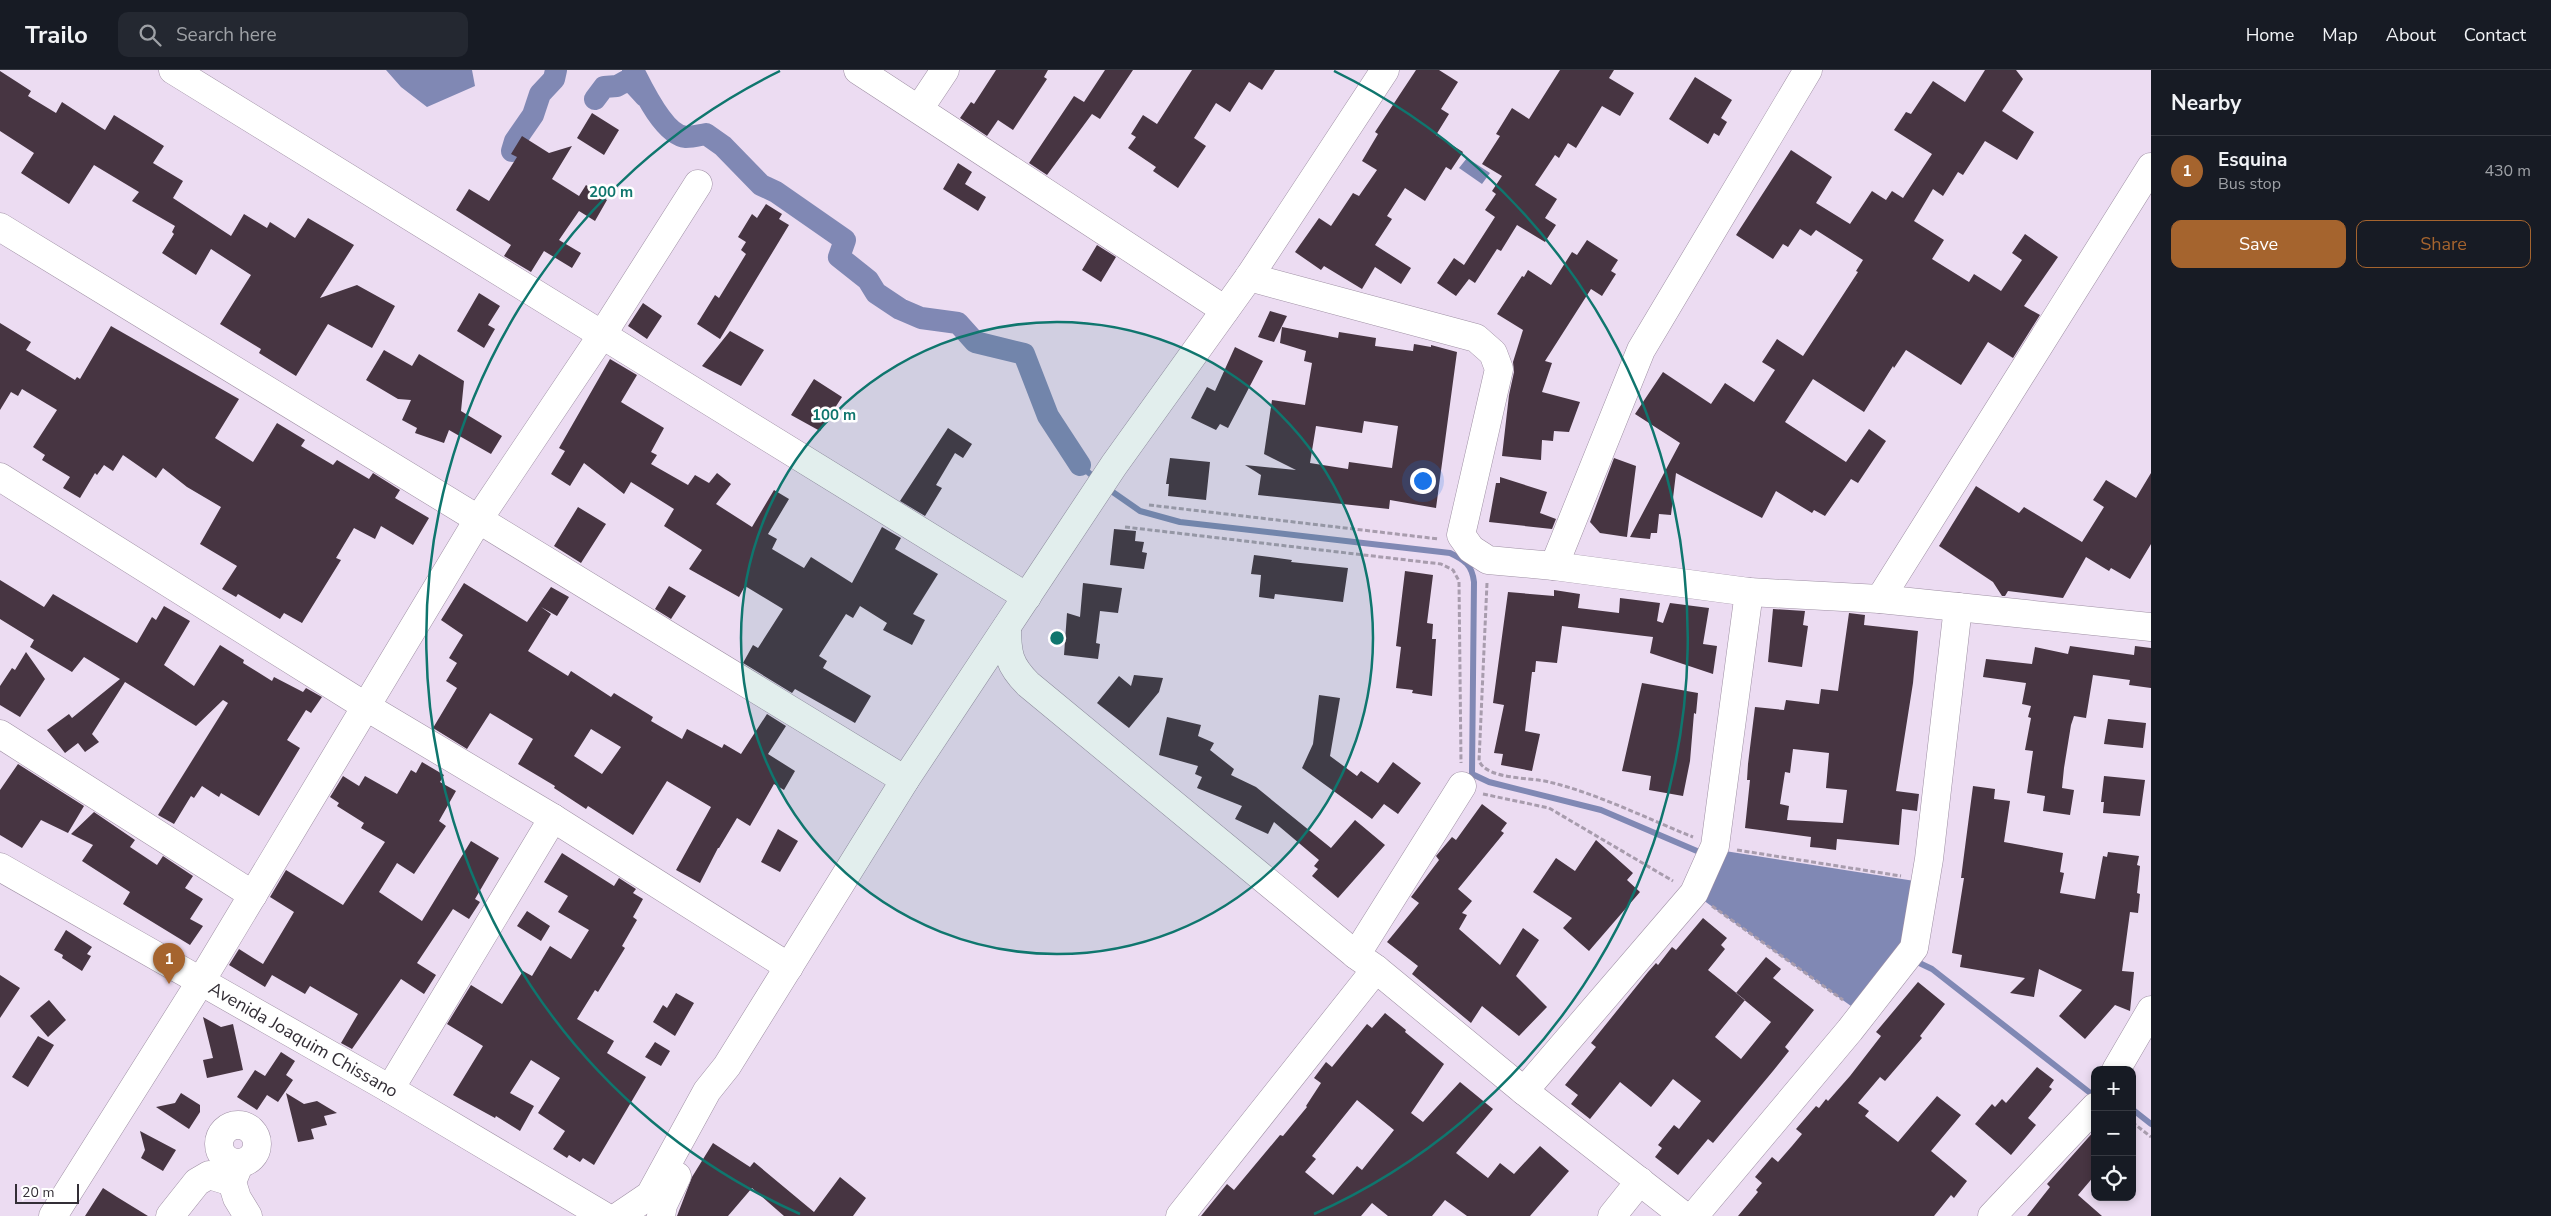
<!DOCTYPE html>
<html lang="en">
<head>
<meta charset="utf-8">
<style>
	:root { --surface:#171b24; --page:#242831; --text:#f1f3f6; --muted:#9ea1a6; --line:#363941; --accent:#a5642e }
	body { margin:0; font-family:"Nunito Sans",sans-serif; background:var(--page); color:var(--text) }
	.controls { position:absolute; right:15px; bottom:15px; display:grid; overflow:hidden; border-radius:10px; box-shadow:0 2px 8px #0003 }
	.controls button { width:45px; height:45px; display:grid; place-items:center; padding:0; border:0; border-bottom:1px solid var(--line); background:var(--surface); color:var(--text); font:25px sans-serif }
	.scale { position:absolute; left:15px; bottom:12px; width:64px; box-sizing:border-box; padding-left:5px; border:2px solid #332e36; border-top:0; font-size:14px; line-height:18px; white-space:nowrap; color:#332e36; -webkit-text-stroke:4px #fff; paint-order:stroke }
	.you { position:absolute; left:1422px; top:410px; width:18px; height:18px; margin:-12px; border:4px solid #fff; border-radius:50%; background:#1a73e8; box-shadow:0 0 0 8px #1a73e833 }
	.badge { display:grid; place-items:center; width:32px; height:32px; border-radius:50%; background:var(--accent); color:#fff; font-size:16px; font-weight:700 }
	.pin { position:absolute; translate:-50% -41px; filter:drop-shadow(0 1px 2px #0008) }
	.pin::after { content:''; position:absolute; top:26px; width:18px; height:15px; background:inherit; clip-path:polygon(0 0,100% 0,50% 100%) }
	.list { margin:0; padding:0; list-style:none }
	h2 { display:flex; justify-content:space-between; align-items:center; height:65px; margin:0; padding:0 20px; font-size:21px }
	h2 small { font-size:16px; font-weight:400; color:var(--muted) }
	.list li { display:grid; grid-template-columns:32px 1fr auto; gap:15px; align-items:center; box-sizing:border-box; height:70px; padding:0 20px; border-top:1px solid var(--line) }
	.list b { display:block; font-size:19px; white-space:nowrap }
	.list p { margin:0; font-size:16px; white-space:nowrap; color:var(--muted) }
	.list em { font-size:16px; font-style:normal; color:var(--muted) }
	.actions { display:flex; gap:10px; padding:15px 20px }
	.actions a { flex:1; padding:11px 0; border:1px solid var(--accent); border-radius:10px; text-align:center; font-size:18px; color:var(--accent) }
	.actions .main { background:var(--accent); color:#fff }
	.icon { flex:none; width:28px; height:28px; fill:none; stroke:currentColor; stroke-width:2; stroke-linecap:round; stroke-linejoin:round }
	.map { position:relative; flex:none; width:2151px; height:1146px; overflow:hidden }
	header { display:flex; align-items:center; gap:30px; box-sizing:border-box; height:70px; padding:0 25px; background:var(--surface); border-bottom:1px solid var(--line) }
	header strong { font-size:24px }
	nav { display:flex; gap:28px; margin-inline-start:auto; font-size:18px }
	.search { width:350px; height:45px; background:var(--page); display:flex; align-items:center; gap:12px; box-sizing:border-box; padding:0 18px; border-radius:10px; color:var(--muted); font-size:19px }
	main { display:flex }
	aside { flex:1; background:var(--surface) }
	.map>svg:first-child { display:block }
	.water { fill:#8088b4 }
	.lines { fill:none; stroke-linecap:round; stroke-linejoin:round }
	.stream { stroke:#8088b4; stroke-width:6 }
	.canal { stroke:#8088b4; stroke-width:22 }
	.building { fill:#473542; fill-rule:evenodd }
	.minor-casing { stroke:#9f90a4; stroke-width:29 }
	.path { stroke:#a89cad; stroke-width:3; stroke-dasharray:5 2.5; stroke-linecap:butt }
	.minor { stroke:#fff; stroke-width:28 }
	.ring { fill:none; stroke:#0f766e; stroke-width:2.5 }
	.labels { text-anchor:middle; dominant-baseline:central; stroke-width:5; stroke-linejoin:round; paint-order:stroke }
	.street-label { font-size:18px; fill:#332e36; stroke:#fff }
	.centre { fill:#0f766e; stroke:#fff; stroke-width:2.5 }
	.ring-label { font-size:15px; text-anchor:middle; font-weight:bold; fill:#0f766e; stroke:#fff; stroke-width:5; stroke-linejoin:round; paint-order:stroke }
</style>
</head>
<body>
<header>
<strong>Trailo</strong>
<div class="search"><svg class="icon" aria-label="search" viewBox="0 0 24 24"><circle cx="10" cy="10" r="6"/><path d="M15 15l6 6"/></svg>Search here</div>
<nav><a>Home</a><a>Map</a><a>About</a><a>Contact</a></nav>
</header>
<main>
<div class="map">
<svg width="2151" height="1146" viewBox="0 0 2151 1146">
	<rect width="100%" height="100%" fill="#ecdcf2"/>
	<path class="water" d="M386,0H472L475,16L427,37L401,17Z
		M1467,88L1490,103L1482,114L1459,98Z
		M1725,781L1921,812L1910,875L1858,941L1703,830Z"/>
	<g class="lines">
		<path class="stream" d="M1080,395L1097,410
			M1107,418L1140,441L1180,452L1450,483C1465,490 1472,495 1474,512L1472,704L1489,712L1601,740L1704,784
			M1913,890L1932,899L2089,1022L2095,1024
			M2132,1039L2151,1054"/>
		<path class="canal" d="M633,0C642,18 664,65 686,67C693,67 700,65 706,64L723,76L761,115L776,122L845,170L839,187L868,210L876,223L900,239L921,248L958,253L975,272L1024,284L1048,346L1080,395
			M595,29L604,17L617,16L626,11L634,14L645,26
			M512,81L515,71L533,45L540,24L554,9L556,0"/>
	</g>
	<path class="building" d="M996,0H1048L1044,7L1047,9L1013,60L998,50L987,66L960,48L971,32L974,34Z
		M1105,0H1133L1100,49L1092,44L1047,105L1029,93L1074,26L1084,32Z
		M1192,0H1275L1262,20L1249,12L1230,42L1216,33L1194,68L1206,76L1178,118L1153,101L1156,97L1128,78L1136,67L1131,64L1143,45L1157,54Z
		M1416,0H1439L1458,12L1441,39L1449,44L1436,65L1463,82L1451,100L1446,97L1425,131L1405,118L1387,146L1392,149L1375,175L1411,198L1401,214L1375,197L1362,219L1324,196L1321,200L1295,182L1319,148L1331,156L1353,123L1359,126L1377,100L1362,91L1378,64L1375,62Z
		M1560,0H1614L1609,8L1634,23L1620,46L1602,36L1576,78L1568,73L1559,88L1555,85L1535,115L1557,129L1545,148L1556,155L1545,172L1517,155L1501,181L1497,179L1475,213L1469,209L1456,226L1437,213L1454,188L1464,195L1495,147L1485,140L1496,124L1492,121L1502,106L1482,94L1500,66L1496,64L1512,38L1529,49Z
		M1985,0H2016L2023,9L2002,41L2034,62L2017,90L1985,71L1963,105L1958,102L1943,126L1933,119L1914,151L1944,170L1932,189L1969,212L1974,204L2001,221L2022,190L2012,183L2025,164L2058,187L2024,236L2040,245L2013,288L1988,272L1961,315L1906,280L1894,298L1893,296L1864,342L1813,309L1785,352L1846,392L1869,359L1886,371L1858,413L1851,409L1825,446L1814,440L1812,443L1776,421L1762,448L1676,403L1671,445L1659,444L1657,463H1651L1650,469L1630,467L1680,373L1635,344L1663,302L1711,334L1725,313L1754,332L1775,300L1762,292L1777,269L1803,286L1858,202L1856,201L1863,190L1816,160L1811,166L1800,159L1788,177L1783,174L1773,189L1736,165L1791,80L1832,107L1816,133L1850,154L1872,121L1886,130L1892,121L1903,128L1932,84L1894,60L1906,42L1911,44L1933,11L1965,32Z
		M0,1L31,21L28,26L56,43L62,32L105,60L114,45L164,76L153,93L183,111L173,128L231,166L244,144L267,158L270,152L295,168L308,148L354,175L320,228L357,215L395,236L372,278L328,254L296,306L259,283L261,279L220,254L251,205L211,179L196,205L162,183L174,164L172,162L175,156L132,131L139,122L94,95L69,134L21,103L34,83L0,61Z
		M1695,7L1732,30L1721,48L1727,52L1719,66L1714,63L1708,74L1669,49Z
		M592,43L619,60L604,85L577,68Z
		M522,66L549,83L572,76L552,109L579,126L586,115L607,130L595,151L579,141L559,170L581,183L572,198L544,181L531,202L504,186L511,175L456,140L469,119L489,131L517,87L511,84Z
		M958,93L972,102L965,114L986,127L978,141L943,119Z
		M766,134L782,144L779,149L789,155L720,269L697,254L715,225L719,228L746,184L741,180L746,172L738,167L752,144L757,148Z
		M1587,170L1618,190L1611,201L1616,204L1602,226L1591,219L1545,291L1552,293L1542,322L1580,332L1569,362L1554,361L1553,371L1542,370L1541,390L1502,386L1509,325L1514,302L1513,292L1523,260L1497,244L1522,206L1524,207L1528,200L1551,215L1572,182L1577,185Z
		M1097,175L1116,187L1101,212L1082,200Z
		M479,223L500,236L488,255L495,259L484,278L457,261Z
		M643,233L662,246L647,269L628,256Z
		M1270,241L1287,246L1274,272L1258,267Z
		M0,253L31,272L26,280L75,310L77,307L80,309L111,256L239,329L215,368L253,392L277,353L305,370L301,376L333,395L337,390L369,409L373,403L400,420L395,428L429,448L413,475L381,456L375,469L354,458L336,488L341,490L302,553L284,543L280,549L238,524L236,527L222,519L237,496L200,474L221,437L187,417L163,398L156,408L123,385L113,401L104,395L97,405L95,403L80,428L63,418L70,407L42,390L45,385L33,377L57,340L22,319L18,326L11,322L0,340Z
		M1282,257L1338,268L1339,262L1376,268L1375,276L1413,281L1414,274L1431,277V275L1457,282L1436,438L1390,430L1389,439L1258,425L1261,405L1245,395L1296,400L1264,384L1272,330L1305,335L1312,293L1304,291L1306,281L1280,273ZM1364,351L1398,356L1392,398L1349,392L1348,399L1310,393L1316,356L1362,363Z
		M730,261L764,280L741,316L702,296Z
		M1235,277L1263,291L1228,358L1220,354L1216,360L1191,348L1207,317L1215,321Z
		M384,280L412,296L419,284L464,311L461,341L502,366L491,384L449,360L444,373L415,363L417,358L402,350L411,330L398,329L366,310Z
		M610,289L637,305L621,332L664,358L651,382L657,385L651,394L688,415L695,405L709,413L717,403L731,414L716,434L752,457L774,420L789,429L768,464L777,469L772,479L804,498L811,487L852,513L882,457L901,468L895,479L938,504L913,544L925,550L912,575L883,560L887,553L860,536L853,548L846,544L819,586L827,591L823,598L871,626L855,653L795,619L792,623L743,593L753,575L758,578L783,539L745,516L739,527L689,499L702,480L664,456L674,439L631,412L624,424L584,393L570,416L551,404L565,381L559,378Z
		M814,309L842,327L820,361L791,345Z
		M948,358L972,374L963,388L955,383L936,415L942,418L925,446L900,431Z
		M1170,388L1210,392L1206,430L1168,426L1169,414H1166Z
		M1614,388L1636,396L1627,467L1600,463L1590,452Z
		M2151,403V474L2130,509L2111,498L2109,501L2086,487L2063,528L2008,521L2005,526H2002L1993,512L1939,476L1976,416L2019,443L2024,437L2082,472L2104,437L2093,430L2106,410L2136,428Z
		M1500,407L1547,422L1540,443L1556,449L1552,459L1489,452L1496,413H1500Z
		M578,437L606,454L581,493L554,476Z
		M1114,459L1136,461L1135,471L1144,472L1142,482L1147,483L1144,499L1110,495Z
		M1254,485L1292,490L1291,492L1348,498L1343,532L1275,524L1274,529L1259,527L1261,505L1251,504Z
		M1405,501L1433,505L1427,553L1433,554L1432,569H1436L1432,626L1412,623L1413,620L1396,618L1401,577L1396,576Z
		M0,510L44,537L53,524L137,573L152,547L156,550L164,536L190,551L164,595L194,616L220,575L244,590L243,593L272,611L274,607L303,622L306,618L322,627L311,643L306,640L287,670L300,678L259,746L221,723L219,727L202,716L194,728L191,726L174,754L158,745L228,633L223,630L196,656L125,612L92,664L99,672L85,682L78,673L65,683L47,660L69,644L72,648L120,609L84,587L72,602L30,577L34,570L0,549Z
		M464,513L527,552L551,517L569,527L557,546L541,537L551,544L528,581L568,606L571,601L611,627L614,623L653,647L651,651L682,669L687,659L722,678L724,674L741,684L767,644L786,656L768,684L795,701L784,720L774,714L750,756L737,748L719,778H718L700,813L676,800L711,737L667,711L633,765L588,736L586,739L554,718L555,716L518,694L533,669L490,643L467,679L433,658L457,618L446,611L457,593L449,588L463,565L441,550ZM591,659L621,677L602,704L574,686Z
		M1083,513L1122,518L1118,543L1100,541L1096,573L1100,574L1098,589L1064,585L1067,543L1080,547Z
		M669,516L686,526L671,549L655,539Z
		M1554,520L1580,524L1578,538L1619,543L1620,528L1660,533L1657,551L1663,553L1670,533L1709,538L1703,574L1717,576L1713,604L1650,583L1653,567L1562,556L1557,593L1536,591L1535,602H1532L1525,661L1540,664L1532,701L1501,695L1503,684L1494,683L1504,635L1493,633L1508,522L1554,526Z
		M1773,539L1805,541L1803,555L1808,556L1802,597L1768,592Z
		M1849,543L1865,545L1864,555L1918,561L1913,613L1896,721L1919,724L1917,741L1902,739L1899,775L1837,769L1836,780L1821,778L1810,777L1811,767L1745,758L1750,710H1747L1748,694L1755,637L1784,640L1786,630L1819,634L1821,619L1838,621ZM1793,679L1829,683L1826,718L1847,720L1843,753L1787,750L1789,736L1780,734L1785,702L1790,703Z
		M2070,576L2134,585L2135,576L2151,578V618L2129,615L2130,610L2093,605L2086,648L2074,646L2071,655L2064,698L2062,718L2074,720L2070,745L2043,741L2045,726L2027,723L2033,681L2025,680L2031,648L2028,647L2031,636L2022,634L2026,613L1983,607L1986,589L2032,594L2035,577L2068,584Z
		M26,582L45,609L20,647L0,635V616L12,598L15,600Z
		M1134,605L1163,608L1159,622L1129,658L1097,633L1119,606L1131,616Z
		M1642,613L1698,623L1696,644L1694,643L1690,691L1683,726L1649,720L1651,706L1622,701Z
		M1319,625L1340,628L1330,686L1357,706L1361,701L1378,713L1393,692L1421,713L1398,744L1384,734L1372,749L1302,698L1313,674Z
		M1167,647L1201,655L1198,666L1214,673L1210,680L1234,699L1231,705L1256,717L1331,778L1355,750L1385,775L1338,828L1312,806L1318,799L1314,796L1319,790L1274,752L1268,764L1235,749L1242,736L1197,718L1202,707L1195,704L1198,696L1159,685Z
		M2108,649L2146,653L2143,678L2104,674Z
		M422,692L444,705L440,712L456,721L439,751L446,756L414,804L397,793L379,822L422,851L471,771L499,788L475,829L480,832L469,849L453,839L417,893L436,905L424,924L401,909L352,979L341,973L358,944L310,916L305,924L272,905L265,917L229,895L239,879L263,894L294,842L270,827L286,800L343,835L385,772L361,758L364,753L337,736L339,733L330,727L343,706L359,716L365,706L397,724L411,700L416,703Z
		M18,694L84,736L68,763L41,750L22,778L0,765V720Z
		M2104,706L2145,710L2140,746L2103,743L2104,732H2101Z
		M1973,716L1995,719L1994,729L2010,731L2004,772L2063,783L2060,802L2064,803L2060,823L2095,829L2103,786L2107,787L2108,782L2139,786L2137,795L2140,796L2137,823L2140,824L2138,843L2130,842L2122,901L2134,902L2130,941L2115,935L2085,969L2059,946L2082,920L2039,899L2034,927L2010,923L2025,908L1960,897L1962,885L1952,883L1964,808H1961Z
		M1482,734L1507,753L1501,761L1504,763L1458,819L1472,831L1462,843L1467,845L1459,859L1500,895L1523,858L1539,870L1516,906L1547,937L1519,966L1482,936L1471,953L1412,904L1418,896L1387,872L1419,833L1411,827L1439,790L1436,786L1452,767L1456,770Z
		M94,742L135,770L130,777L157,795L163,786L193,806L185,818L203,829L190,849L203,856L190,875L123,834L130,822L82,791L93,775L71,764Z
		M778,759L798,771L780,802L761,792Z
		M1596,770L1633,803L1627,810L1640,822L1589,881L1563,858L1572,848L1533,822L1556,788L1575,801Z
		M562,783L614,816L619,808L636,819L633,823L643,829L633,847L637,850L622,876L625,878L598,922L595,920L577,949L614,971L607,983L646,1007L594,1095L583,1088L580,1092L569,1085L567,1088L553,1079L565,1061L538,1043L560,1008L531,990L510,1023L534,1036L520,1061L496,1046L495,1048L453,1025L483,976L447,954L471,915L502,934L523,901L532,906L550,876L571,889L589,860L558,842L568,826L544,812Z
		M527,841L550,856L541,871L517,856Z
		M1703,848L1727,868L1721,875L1725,879L1708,900L1745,930L1715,967L1741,989L1771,952L1736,923L1766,887L1781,899L1773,908L1814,940L1785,977L1789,981L1773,1001L1713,1073L1708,1069L1678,1105L1655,1087L1662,1078L1658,1075L1674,1055L1679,1059L1701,1031L1673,1009L1651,1037L1620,1012L1590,1049L1571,1034L1578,1025L1565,1015L1596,977L1591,973L1648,902L1656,893L1658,895L1672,877L1676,880Z
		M66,860L92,877L87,884L91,886L82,901L62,888L63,885L54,880Z
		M0,905L20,918L0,948Z
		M1918,912L1945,934L1920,966L1922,968L1885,1011L1880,1007L1858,1033L1869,1041L1865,1046L1898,1072L1937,1026L1961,1045L1931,1081L1967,1111L1954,1128L1951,1125L1934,1146H1738L1758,1122L1756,1120L1762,1113L1755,1107L1772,1087L1778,1092L1792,1076L1802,1064L1796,1059L1816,1036L1819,1038L1826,1029L1828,1031L1850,1006L1881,966L1876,962Z
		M676,923L694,933L675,966L653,952L663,935L667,938Z
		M49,930L66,950L48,967L30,946Z
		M1385,943L1406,960L1405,962L1444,994L1411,1043L1423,1052L1460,1012L1493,1039L1456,1083L1488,1108L1500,1093L1514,1104L1540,1076L1569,1101L1530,1146H1467L1445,1130L1432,1146H1388L1372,1133L1361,1146H1201L1227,1114L1234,1120L1280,1065L1283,1066L1307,1037L1306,1036L1321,1013L1314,1008L1326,992L1332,997L1367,954L1372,958ZM1357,1030L1394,1060L1362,1100L1357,1096L1333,1125L1305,1102L1316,1089L1312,1086Z
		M203,947L221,957L233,954L243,1000L207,1008L203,990L213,988Z
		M38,966L54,975L28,1017L12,1007Z
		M655,972L670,981L661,996L645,987Z
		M281,982L295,991L286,1005L293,1010L278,1032L267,1025L257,1040L237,1027L255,1000L265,1006Z
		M2037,997L2054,1010L2049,1017L2052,1019L2028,1048L2036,1055L2011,1085L1975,1054L1992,1034L1995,1037L2002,1029L2006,1033Z
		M181,1023L200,1035V1042L189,1059L156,1037L175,1033Z
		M286,1023L304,1034L317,1031L337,1043L324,1046L327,1055L311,1059L314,1069L298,1072Z
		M2095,1060V1105L2078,1125L2102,1146H2027L2050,1117L2047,1114Z
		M140,1061L176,1080L163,1101L141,1088L145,1080Z
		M713,1073L750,1097L754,1092L814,1142L840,1107L866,1128L853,1146H784L752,1118L728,1146H677L692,1107Z
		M103,1118L117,1127L148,1146H85Z"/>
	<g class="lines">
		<defs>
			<g id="minor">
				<path d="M173,0L1027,527"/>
				<path d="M858,0L1225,240"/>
				<path d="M919,39L945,0"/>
				<path d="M0,157L905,710"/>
				<path d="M1249,207L1476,268L1493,283L1499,299L1461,465L1471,479L1488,490L1554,496L1749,522L1880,529L2151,557"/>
				<path d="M0,407L365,636L553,748L789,897"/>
				<path d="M1554,496L1641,280L1808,0"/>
				<path d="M1880,529L2151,97"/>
				<path d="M1007,557C1007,584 1009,595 1028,614L1356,885L1376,899L1524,1021L1684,1146"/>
				<path d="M0,664L253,825"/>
				<path id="s1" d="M0,797L390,1019L604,1146"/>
				<path d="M1356,885L1462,716"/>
				<path d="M2116,1000L2151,940"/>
				<path d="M390,1019L553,748"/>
				<path d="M1524,1021L1694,823L1715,776L1749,522"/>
				<circle cx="238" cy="1074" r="19"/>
				<path d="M239,1095L232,1112L237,1128L248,1146"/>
				<path d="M53,1146L201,911L478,450L602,265L698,114"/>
				<path d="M170,1146L197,1112L209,1105L232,1112"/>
				<path d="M619,1146L650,1125L707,1021L727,996L905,710L1114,395L1249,207L1385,0"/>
				<path d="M661,1146L663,1135L677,1106"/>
				<path d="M1180,1146L1376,899"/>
				<path d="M1612,1146L1640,1111"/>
				<path d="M1694,1146L1850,960L1914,878L1929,789L1958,537"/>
				<path d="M1992,1146L2095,1037"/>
			</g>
		</defs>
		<use href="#minor" class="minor-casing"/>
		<path class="path" d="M1149,435L1439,469
			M1125,457L1441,494L1453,500L1459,511L1461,693
			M1487,513L1479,691C1488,710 1530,707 1549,712C1596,723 1648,749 1693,767
			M1483,724L1549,738L1673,811
			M1737,780L1901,806
			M1712,836L1843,930
			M2132,1052L2151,1067"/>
		<use href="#minor" class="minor"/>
	</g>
	<circle cx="1057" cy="568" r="316" fill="#0f766e" fill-opacity=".12"/>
	<g class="ring">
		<circle cx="1057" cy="568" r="316"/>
		<path d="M800 1144A631 631 0 0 1 780 1M1334 1A631 631 0 0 1 1314 1144"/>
	</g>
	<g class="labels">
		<g class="street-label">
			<text stroke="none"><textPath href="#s1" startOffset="349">Avenida Joaquim Chissano</textPath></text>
		</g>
	</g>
	<circle cx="1057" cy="568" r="8" class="centre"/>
	<g class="ring-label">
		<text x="611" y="127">200 m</text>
		<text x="834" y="350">100 m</text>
	</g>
</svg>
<div class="controls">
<button>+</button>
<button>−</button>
<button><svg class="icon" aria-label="locate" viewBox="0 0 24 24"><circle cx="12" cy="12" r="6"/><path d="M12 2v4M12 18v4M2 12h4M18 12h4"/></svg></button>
</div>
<div class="scale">20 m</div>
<div class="you"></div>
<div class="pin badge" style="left:169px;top:914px">1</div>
</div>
<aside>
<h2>Nearby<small></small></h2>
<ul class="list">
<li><span class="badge">1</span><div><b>Esquina</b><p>Bus stop</p></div><em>430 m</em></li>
</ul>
<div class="actions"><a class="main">Save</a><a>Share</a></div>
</aside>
</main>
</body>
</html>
